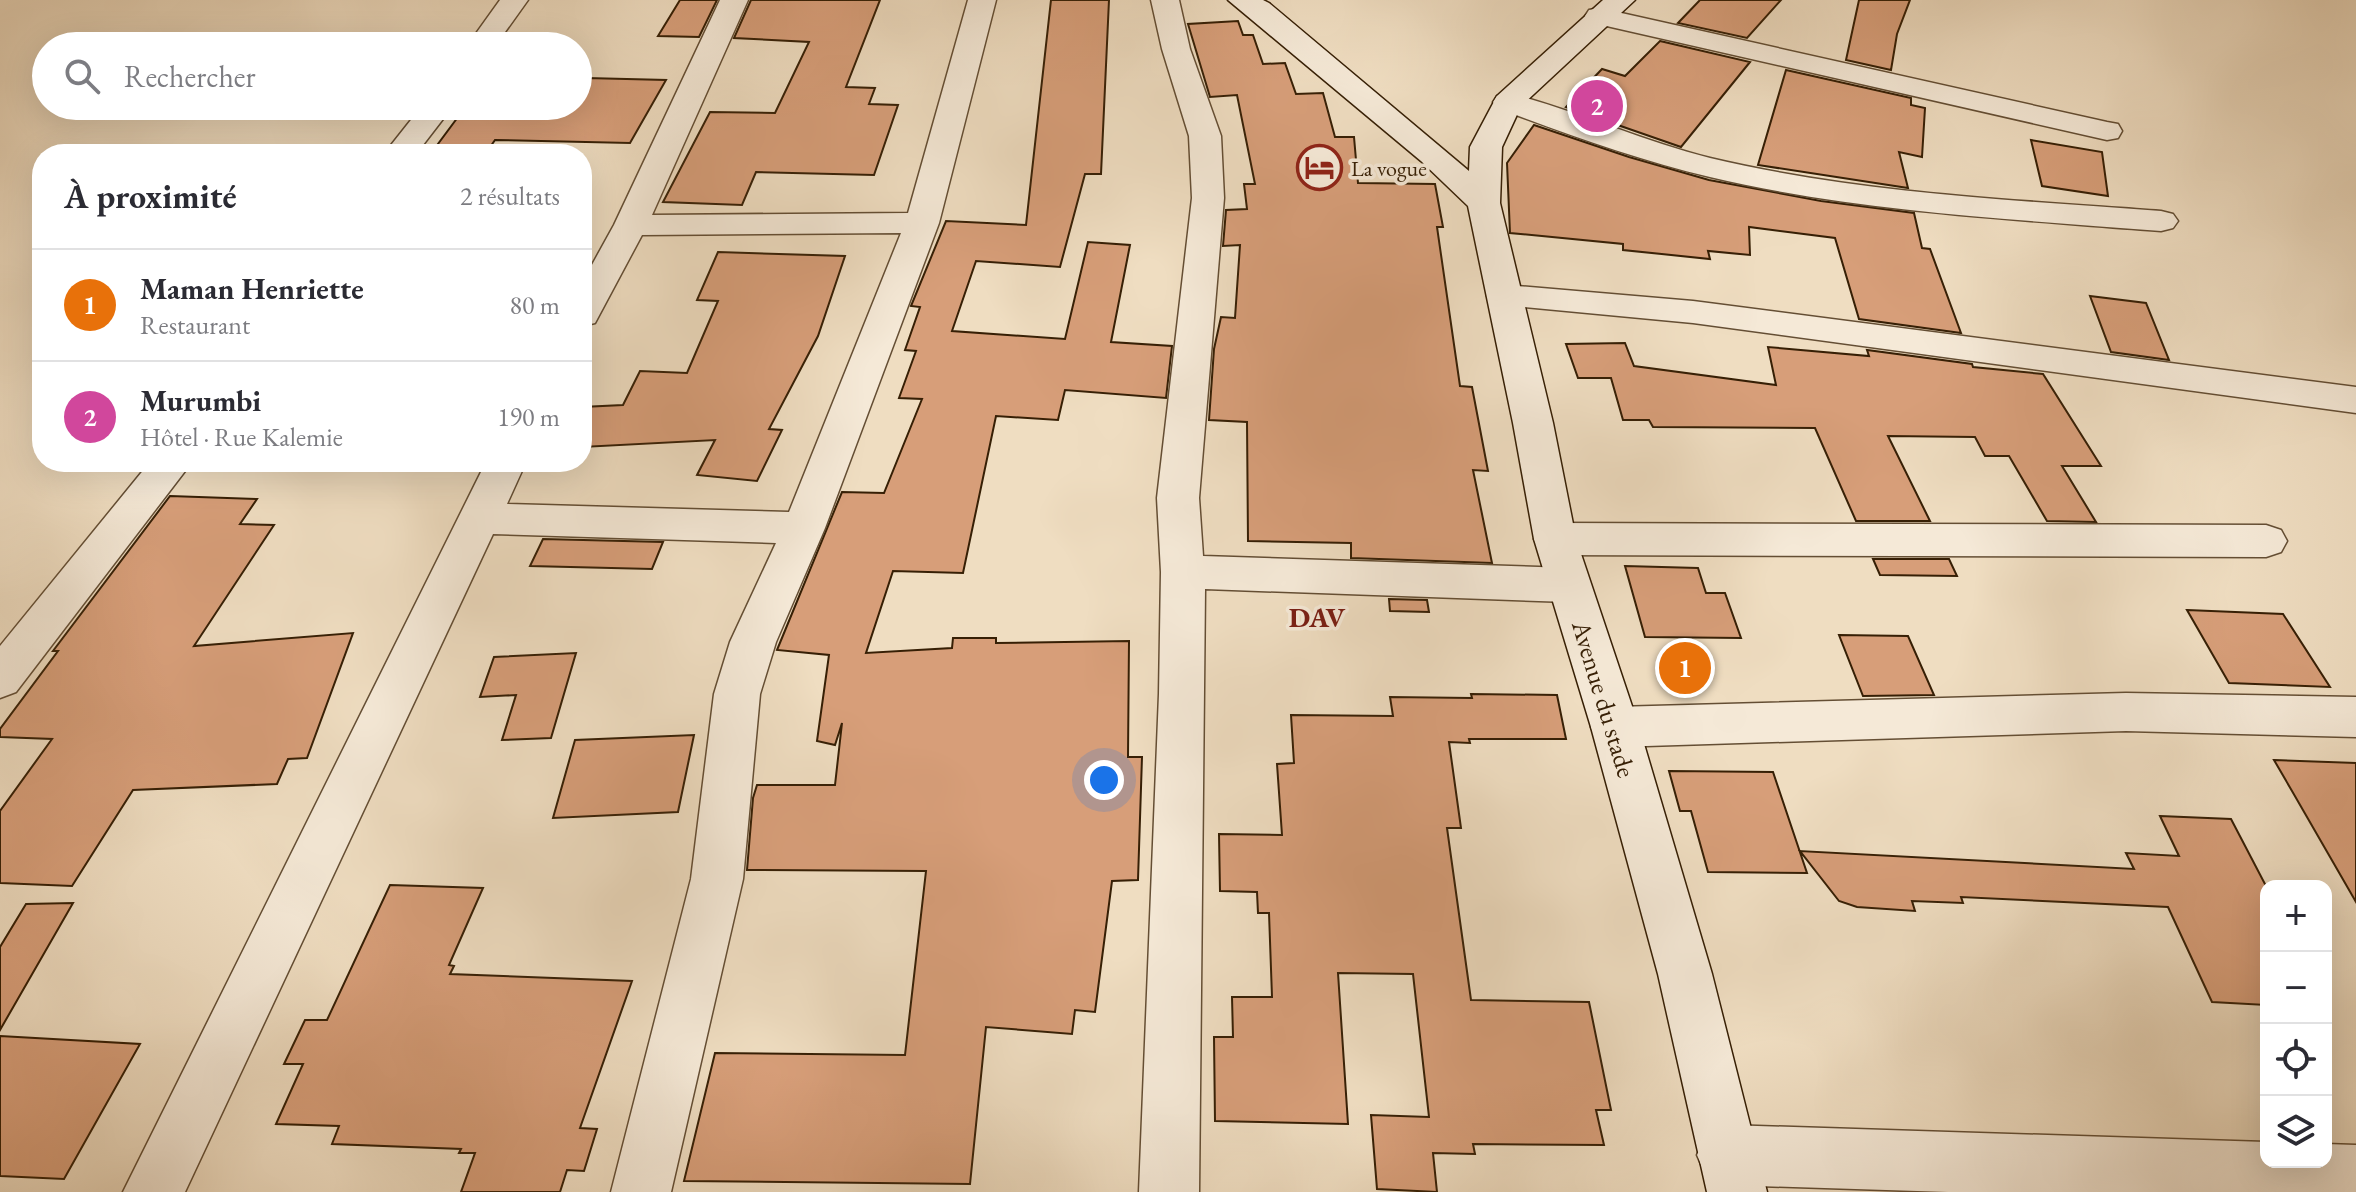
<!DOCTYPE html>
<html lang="fr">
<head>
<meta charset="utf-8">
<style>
	:root { --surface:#fff; --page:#f2f2f3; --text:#2b2b33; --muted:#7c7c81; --line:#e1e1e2; --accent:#ea580c }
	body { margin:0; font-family:"EB Garamond",serif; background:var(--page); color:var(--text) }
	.controls { position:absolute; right:24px; bottom:24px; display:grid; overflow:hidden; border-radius:16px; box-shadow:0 8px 32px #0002 }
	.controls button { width:72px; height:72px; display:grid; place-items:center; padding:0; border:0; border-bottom:2px solid var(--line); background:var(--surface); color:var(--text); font:40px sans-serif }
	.you { position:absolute; left:1104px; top:780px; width:28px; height:28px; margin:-20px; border:6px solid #fff; border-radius:50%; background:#1a73e8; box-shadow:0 0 0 12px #1a73e833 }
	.badge { display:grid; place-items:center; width:52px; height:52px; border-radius:50%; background:var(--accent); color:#fff; font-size:26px; font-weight:700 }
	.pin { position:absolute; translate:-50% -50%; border:4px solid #fff; box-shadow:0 2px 8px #0006 }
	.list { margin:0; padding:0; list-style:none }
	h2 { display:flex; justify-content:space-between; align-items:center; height:104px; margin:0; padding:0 32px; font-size:34px }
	h2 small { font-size:26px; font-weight:400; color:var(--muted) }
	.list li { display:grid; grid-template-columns:52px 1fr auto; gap:24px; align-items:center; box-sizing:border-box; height:112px; padding:0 32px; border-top:2px solid var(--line) }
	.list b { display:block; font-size:30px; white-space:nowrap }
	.list p { margin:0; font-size:26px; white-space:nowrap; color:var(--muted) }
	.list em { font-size:26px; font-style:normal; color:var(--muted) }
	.icon { flex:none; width:44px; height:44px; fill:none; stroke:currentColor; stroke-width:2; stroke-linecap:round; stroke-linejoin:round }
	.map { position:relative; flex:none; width:2356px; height:1192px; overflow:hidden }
	.search { position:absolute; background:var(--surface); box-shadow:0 8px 32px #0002; left:32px; top:32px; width:560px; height:88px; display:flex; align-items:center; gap:20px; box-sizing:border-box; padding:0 28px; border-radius:44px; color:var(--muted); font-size:30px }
	.panel { position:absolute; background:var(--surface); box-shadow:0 8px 32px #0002; left:32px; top:144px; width:560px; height:328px; border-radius:32px }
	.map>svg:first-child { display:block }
	.building { fill:#d79e79; stroke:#361f05; stroke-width:2 }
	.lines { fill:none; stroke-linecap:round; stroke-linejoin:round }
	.street-casing { stroke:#644e34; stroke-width:3 }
	.secondary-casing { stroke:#361f05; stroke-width:3 }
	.street { fill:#f5e9d7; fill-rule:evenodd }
	.secondary { fill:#f5e9d7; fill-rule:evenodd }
	.labels { text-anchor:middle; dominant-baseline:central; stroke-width:7; stroke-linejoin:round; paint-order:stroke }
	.far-poi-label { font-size:22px; fill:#361f05; stroke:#f5e9d7; text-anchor:start }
	.street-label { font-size:26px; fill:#361f05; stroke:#f5e9d7 }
	.neighbourhood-label { font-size:28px; font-weight:bold; fill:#7a1f14; stroke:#f5e9d7 }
</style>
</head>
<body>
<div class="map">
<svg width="2356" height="1192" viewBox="0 0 2356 1192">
	<rect width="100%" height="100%" fill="#efddc1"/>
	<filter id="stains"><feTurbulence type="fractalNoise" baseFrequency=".0025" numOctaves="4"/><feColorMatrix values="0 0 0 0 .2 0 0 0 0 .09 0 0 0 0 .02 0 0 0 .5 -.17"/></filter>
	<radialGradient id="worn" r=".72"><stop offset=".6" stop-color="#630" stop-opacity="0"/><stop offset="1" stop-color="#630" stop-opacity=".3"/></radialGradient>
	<path class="building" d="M680,0H717L699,37L658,36Z
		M751,0H880L846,87L875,88L869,104L898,105L874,175L756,172L742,205L663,202L710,112L775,113L809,42L734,38Z
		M1051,0H1109L1101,174H1085L1060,267L976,261L952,331L1065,339L1088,242L1130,245L1111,342L1172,346L1166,398L1065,390L1058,420L996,416L963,573L893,571L866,653L952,648L953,638H996V643L1129,641L1128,757H1142L1138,880L1112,881L1095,1012L1075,1010L1072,1034L986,1027L970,1184L684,1181L715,1053L905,1055L926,871L747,870L753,798L757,785H835L842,723L835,745L817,741L829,655L777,650L842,492L884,493L922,399L899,398L916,351L905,350L920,307L911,306L946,221L1026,225Z
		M1700,0H1781L1747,38L1678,23Z
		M1859,0H1910L1897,34L1891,70L1846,60Z
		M1238,21L1243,35H1253L1263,64L1285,63L1296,94L1323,93L1335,137H1354L1358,183L1435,184L1443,227H1437L1460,386L1472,387L1488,471L1473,470L1492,563L1351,558V543L1248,541L1247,422L1209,420L1214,349L1221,317L1235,318L1240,245L1223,246L1226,210L1247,209L1244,184H1255L1237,95L1210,97L1188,24Z
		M1660,41L1750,62L1681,147L1566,107L1602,69L1625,76Z
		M1786,70L1911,98V105L1925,108L1922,157L1899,152L1908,188L1758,165Z
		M586,78L666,80L630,143L495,140L486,153L432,152L458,117L472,118L480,106H578V90Z
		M1534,125L1629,157L1709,180L1821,201L1914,213L1922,248L1930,249L1961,333L1859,319L1835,238L1749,227L1750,255L1708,251L1710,259L1623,250V244L1510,233L1507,163Z
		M2031,140L2102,152L2108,196L2042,186Z
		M718,252L845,256L818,336L769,429L782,430L757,481L697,475L715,440L582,447V407L623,405L640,371L687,373L718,301L697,300Z
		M2090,296L2146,303L2169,360L2111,352Z
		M1625,343L1634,366L1776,385L1768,347L1869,356L1867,350L1972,364L1973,367L2043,374L2101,466H2062L2096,522L2047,521L2009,456H1985L1975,437L1888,436L1930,521H1856L1815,428L1653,427L1649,420H1623L1611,378H1578L1566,344Z
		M170,496L257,499L240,524L274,525L194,646L353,633L307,758L288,759L277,784L133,790L72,886L0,883V811L52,739L0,737V729L58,651H53Z
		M543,539L663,542L652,569L530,566Z
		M1873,559H1949L1957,576L1880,575Z
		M1625,566L1698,568L1706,593H1725L1741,638L1645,637Z
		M1389,599L1427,600L1429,612L1390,611Z
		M2187,610L2283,614L2330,687L2229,683Z
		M1839,635L1908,636L1934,695L1863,696Z
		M576,653L551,738L502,740L516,695L480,697L494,657Z
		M1471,694L1557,695L1566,739H1469L1470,743L1449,742L1461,828H1447L1471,1000L1589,1002L1611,1110H1596L1604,1145L1473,1144L1475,1154L1433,1153L1437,1192L1377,1189L1371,1115L1429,1117L1413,974L1338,973L1348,1124L1215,1121L1214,1037H1233L1232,997H1272L1269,913H1258L1257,892L1220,891L1219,834L1282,835L1277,764L1294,763L1291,715L1393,716L1390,697L1472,698Z
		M694,735L678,812L553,818L575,740Z
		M2274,760L2356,763V902L2292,791Z
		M1669,771L1773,772L1807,873L1708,872L1691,811H1680Z
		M2160,816L2231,819L2266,886V1005L2212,1002L2168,907L1961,897L1963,903L1912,901L1915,911L1857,907L1839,901L1800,851L2134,869L2126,853L2179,856Z
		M390,885L483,888L449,965L454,966L450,974L632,981L580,1128L597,1129L584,1171L567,1170L560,1192H461L475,1153H459L461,1149L332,1144L339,1126L276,1124L303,1064H284L305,1020H327Z
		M73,903L0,1030V947L26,904Z
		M0,1036L140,1044L64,1179L0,1176Z"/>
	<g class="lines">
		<defs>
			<path id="street" d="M500,0H528L495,46H467Z
				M720,0H748L652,215L908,213L968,0H996L939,223L825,528L776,642L760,694L743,879L671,1192H611L691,879L714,694L730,642L776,543L493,534L185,1192H123L486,462H526L507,504L789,512L901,233L642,235L595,323L582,326V283L614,225Z
				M1151,0H1179L1190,49L1221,136L1224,198L1199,498L1203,556L1568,568L1583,573L1590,585L1583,597L1568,602L1205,589L1199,1192H1139L1159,694L1161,572L1157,498L1192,198L1189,136L1162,49Z
				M1599,8L2107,122L2118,124L2122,131L2118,138L2107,140L1589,22L1585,16L1589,10Z
				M1508,93C1576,110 1641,141 1710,158C1857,193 2011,200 2161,211L2173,214L2178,221L2173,228L2161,231C2011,219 1858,212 1710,177C1638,160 1567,134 1497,108L1493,102L1497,96Z
				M422,106H453L416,154H384Z
				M1505,285L1693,301L2356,387V413L1693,323L1492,304L1487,296L1492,288Z
				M150,462H192L16,692L0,698V646Z
				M1555,523L2266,525L2281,530L2287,541L2281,552L2266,557L1555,555L1540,550L1534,539L1540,528Z
				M2126,693L2356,697V737L2126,731L1615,747L1598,741L1591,727L1598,713L1615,707Z
				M1727,1125L2266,1142V1162H2326V1144L2356,1145V1192H1948L1727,1185L1706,1176L1697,1155L1706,1134Z"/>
			<path id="secondary" d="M1228,0H1263L1269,3L1469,171L1470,147L1497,96L1603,0H1635L1521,106L1502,147L1500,203L1553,423L1576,539L1639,727L1712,974L1767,1192H1707L1658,974L1591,727L1534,539L1513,423L1468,206L1421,161Z"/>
		</defs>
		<use href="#street" class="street-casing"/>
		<use href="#secondary" class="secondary-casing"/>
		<use href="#street" class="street"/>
		<use href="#secondary" class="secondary"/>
	</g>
	<defs>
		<symbol id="hotel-ring" viewBox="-11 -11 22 22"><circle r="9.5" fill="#f5e9d7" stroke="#8f2418" stroke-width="1.5"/><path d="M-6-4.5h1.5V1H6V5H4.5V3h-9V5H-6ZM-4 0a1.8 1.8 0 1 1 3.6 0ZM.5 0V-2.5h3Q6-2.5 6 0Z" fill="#8f2418"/></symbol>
	</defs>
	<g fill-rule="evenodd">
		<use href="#hotel-ring" x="1294" y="142" width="51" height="51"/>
	</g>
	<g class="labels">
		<g class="far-poi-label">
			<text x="1351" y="168">La vogue</text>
		</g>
		<g class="street-label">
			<text transform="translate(1604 699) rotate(73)">Avenue du stade</text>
		</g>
		<g class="neighbourhood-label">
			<text x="1317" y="617">DAV</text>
		</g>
	</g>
	<rect width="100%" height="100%" filter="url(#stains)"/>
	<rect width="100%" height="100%" fill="url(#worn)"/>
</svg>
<div class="controls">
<button>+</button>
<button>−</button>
<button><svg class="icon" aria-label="locate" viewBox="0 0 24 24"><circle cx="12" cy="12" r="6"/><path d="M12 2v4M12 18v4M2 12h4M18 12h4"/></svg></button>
<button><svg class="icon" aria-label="layers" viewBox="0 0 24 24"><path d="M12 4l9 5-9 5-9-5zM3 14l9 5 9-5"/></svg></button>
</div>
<div class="you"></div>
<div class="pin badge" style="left:1685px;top:668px;background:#e8710a">1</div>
<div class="pin badge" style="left:1597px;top:106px;background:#d1479c">2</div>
<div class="search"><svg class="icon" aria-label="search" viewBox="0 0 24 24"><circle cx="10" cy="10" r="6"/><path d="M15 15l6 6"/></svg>Rechercher</div>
<section class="panel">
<h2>À proximité<small>2 résultats</small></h2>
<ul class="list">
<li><span class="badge" style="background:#e8710a">1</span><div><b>Maman Henriette</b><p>Restaurant</p></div><em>80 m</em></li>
<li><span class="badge" style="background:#d1479c">2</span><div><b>Murumbi</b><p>Hôtel · Rue Kalemie</p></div><em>190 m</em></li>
</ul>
</section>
</div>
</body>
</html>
